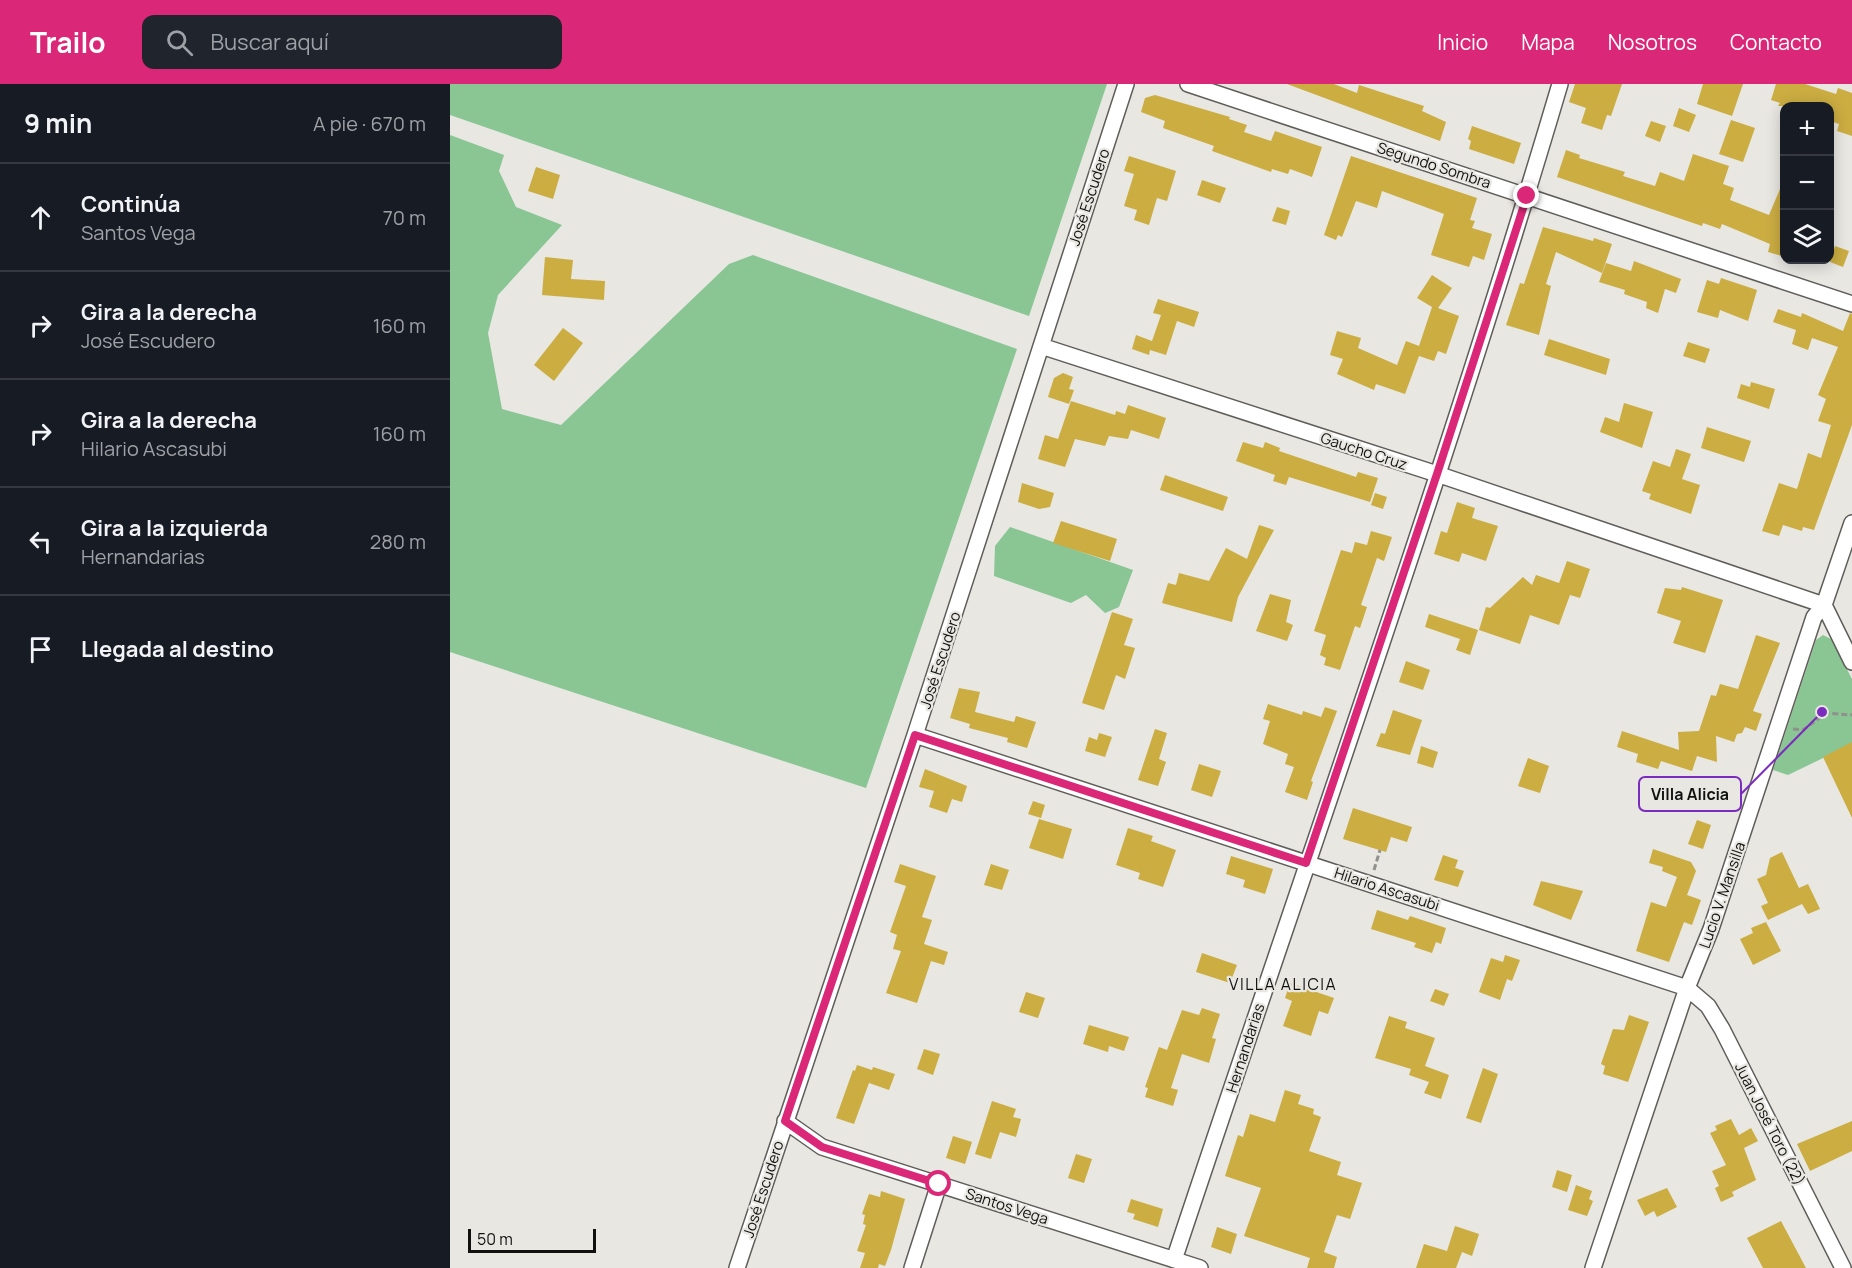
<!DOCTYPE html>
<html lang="es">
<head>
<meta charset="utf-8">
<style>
	:root { --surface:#171b24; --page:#20242c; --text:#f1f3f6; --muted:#9ea1a6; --line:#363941; --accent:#db2777 }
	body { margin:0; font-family:Manrope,sans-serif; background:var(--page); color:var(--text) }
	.controls { position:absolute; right:18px; top:18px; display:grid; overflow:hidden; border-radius:12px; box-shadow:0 3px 15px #0003 }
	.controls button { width:54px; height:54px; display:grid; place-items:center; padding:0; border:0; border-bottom:2px solid var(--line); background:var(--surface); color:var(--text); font:30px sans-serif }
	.scale { position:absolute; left:18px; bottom:15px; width:128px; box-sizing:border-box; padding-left:6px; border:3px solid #10100e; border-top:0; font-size:16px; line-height:21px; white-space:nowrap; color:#10100e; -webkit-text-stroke:4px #e8e7e2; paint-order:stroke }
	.stop { position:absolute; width:18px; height:18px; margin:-14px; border:4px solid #db2777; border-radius:50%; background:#fff }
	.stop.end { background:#db2777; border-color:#fff; box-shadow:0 2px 6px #0008 }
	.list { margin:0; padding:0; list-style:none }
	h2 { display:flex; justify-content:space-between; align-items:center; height:78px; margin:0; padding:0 24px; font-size:26px }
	h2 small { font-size:20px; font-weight:400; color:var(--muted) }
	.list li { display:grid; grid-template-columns:39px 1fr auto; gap:18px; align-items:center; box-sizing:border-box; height:108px; padding:0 24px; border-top:2px solid var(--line) }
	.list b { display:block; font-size:22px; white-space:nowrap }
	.list p { margin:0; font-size:20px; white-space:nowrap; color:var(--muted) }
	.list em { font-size:20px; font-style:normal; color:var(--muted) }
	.icon { flex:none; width:33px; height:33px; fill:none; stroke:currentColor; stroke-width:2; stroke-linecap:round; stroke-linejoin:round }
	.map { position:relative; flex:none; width:1402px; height:1184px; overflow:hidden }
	header { display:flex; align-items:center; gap:36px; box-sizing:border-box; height:84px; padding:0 30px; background:var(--accent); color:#fff }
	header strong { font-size:28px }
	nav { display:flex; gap:33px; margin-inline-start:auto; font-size:21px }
	.search { width:420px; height:54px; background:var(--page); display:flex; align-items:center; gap:15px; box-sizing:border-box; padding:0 21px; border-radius:12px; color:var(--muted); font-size:22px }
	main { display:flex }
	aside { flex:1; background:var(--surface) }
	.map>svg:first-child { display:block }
	.green { fill:#8ac594 }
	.building { fill:#cbad42 }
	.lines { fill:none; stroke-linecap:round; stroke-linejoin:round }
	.street-casing { stroke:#5e5d59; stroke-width:18 }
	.path { stroke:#90908c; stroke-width:3; stroke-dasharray:6 3; stroke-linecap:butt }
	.street { stroke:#fff; stroke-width:15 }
	.route { stroke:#db2777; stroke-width:8 }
	.labels { text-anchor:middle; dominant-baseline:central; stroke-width:4.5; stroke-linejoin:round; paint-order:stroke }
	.street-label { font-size:15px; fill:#10100e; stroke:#e8e7e2 }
	.neighbourhood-label { font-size:16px; letter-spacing:1.5px; fill:#10100e; stroke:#e8e7e2 }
	.leader { fill:none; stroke:#7b2cbf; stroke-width:2 }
	.callout-dot { fill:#7b2cbf; stroke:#e8e7e2; stroke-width:2 }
	.callout { fill:#e8e7e2; stroke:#7b2cbf; stroke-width:2 }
	.callout-label { font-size:16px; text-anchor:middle; font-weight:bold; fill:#10100e }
</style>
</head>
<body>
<header>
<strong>Trailo</strong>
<div class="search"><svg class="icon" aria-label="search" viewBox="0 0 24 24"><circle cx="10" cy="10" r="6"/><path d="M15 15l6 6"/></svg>Buscar aquí</div>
<nav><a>Inicio</a><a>Mapa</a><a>Nosotros</a><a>Contacto</a></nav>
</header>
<main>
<aside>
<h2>9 min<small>A pie · 670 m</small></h2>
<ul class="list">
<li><svg class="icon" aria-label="ahead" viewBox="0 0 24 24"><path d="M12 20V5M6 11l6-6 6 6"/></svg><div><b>Continúa</b><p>Santos Vega</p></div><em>70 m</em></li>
<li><svg class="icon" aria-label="right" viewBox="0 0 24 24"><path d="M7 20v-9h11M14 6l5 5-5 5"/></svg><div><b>Gira a la derecha</b><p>José Escudero</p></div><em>160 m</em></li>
<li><svg class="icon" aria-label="right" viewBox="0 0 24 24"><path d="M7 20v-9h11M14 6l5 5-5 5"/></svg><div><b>Gira a la derecha</b><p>Hilario Ascasubi</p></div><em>160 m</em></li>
<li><svg class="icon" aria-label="left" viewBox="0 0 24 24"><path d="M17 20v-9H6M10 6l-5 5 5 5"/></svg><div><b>Gira a la izquierda</b><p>Hernandarias</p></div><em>280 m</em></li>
<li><svg class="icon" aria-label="arrive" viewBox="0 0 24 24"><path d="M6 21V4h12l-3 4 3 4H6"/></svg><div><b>Llegada al destino</b></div></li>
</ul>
</aside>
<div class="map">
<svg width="1402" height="1184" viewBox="0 0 1402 1184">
	<rect width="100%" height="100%" fill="#e8e7e2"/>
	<path class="green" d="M0,0H657L579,232L0,31Z
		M0,51L54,71L49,87L66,123L112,141L48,211L38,249L52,325L111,341L279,180L303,171L567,265L416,704L0,568Z
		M560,443L683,486L669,523L655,529L636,511L621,519L544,492L545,462Z
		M1373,551L1381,555L1402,595V660L1338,691L1323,686L1366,556Z"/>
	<path class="building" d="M837,0H884L907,9L909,1L974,22L972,27L996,38L990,57Z
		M1125,0H1172L1161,32L1157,31L1152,46L1131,39L1136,24L1119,18Z
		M1253,0H1293L1282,32L1247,20Z
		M1326,0H1355L1386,10L1388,4L1402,9V52L1387,47L1389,40L1380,37V22H1328L1330,19L1321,16Z
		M705,11L780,33L779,35L797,41L794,48L821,57L825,47L872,63L862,93L840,85L838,90L822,85L821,88L762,67L764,62L713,44L715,37L691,28L695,14Z
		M1229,24L1246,31L1239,48L1223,42Z
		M1281,36L1305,44L1293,78L1269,70Z
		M1201,37L1216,42L1210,58L1195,52Z
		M1022,42L1071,59L1064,80L1019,65L1021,57L1018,55Z
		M1116,66L1130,71L1129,74L1175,88L1173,92L1205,102L1210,88L1234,97L1243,70L1279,82L1273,100L1284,104L1280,116L1319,131L1335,93V173L1318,168L1320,160L1272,140L1270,145L1253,139L1252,142L1107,93Z
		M679,72L726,87L717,117L707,114L699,141L684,136L687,126L674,122L684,90L674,87Z
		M901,72L1027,114L1020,136L1025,137L1022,144L1042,150L1034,176L1023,172L1019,183L981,171L994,130L932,107L927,124L906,117L892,153L888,151L886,156L874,151Z
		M86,83L110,91L103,115L78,107Z
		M752,96L776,104L770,119L747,111Z
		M827,123L840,127L836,141L822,137Z
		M1093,143L1143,157L1144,154L1162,160L1152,189L1106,168L1096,200L1101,202L1089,251L1056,241L1070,199L1074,200Z
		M1385,162L1399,167L1393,183L1380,178Z
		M95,173L123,176L121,195L155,197L154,216L92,211Z
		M1184,177L1231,195L1226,209L1215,205L1208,229L1196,224L1197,218L1174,210L1175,206L1149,198L1156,179L1181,187Z
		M982,191L1002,204L988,224L1009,232L996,270L988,267L984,277L969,272L955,310L926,300L924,306L887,290L893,275L880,271L887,247L911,254L908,264L947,281L956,257L969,262L982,223L967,214Z
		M1271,194L1307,206L1298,237L1270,226L1268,234L1247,228L1257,196L1269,200Z
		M708,215L749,228L744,243L727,237L716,271L700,266L699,271L682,265L686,251L702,257L711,231L703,229Z
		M1328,225L1351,233L1352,229L1393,247L1400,229L1402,230V341L1364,446L1353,443L1352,447L1333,441L1329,452L1312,447L1329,399L1347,405L1358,369L1371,374L1381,341L1368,337L1376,315L1368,311L1388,263L1362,254L1358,266L1342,260L1346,246L1323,238Z
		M113,244L133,259L104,297L84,281Z
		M1099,255L1160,275L1156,291L1094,271Z
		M1238,258L1260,265L1255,279L1233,272Z
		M613,289L623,293L619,305L624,306L619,320L598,313L604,294Z
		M1301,298L1325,305L1319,325L1287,314L1291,300L1300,303Z
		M621,317L665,331L666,327L675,330L678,321L716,334L709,355L681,346L678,355L659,352L655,362L625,355L615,383L588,375L595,351L608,355Z
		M1174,319L1203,328L1192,364L1150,348L1155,333L1169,338Z
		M1257,343L1301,357L1294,378L1251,364Z
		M793,358L813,364L815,358L830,364L829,367L906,393L908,388L928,394L920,418L839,393L836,401L823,397L825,391L786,377Z
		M1226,365L1241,370L1232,395L1250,401L1241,430L1199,415L1201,410L1192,407L1203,377L1220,383Z
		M715,391L778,413L773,427L710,406Z
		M572,399L604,409L600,423L589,425L568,418Z
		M925,409L937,413L933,425L921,421Z
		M1007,418L1025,424L1022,434L1048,442L1036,477L1012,469L1009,478L984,470L991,447L997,449Z
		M611,437L667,455L660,477L603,459Z
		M809,441L824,446L788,513L782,538L712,519L718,499L726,501L729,489L759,497L776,464L797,475Z
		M921,447L942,453L934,477L927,474L911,521L917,523L910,544L905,542L890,586L874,581L876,574L870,571L876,551L864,547L891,466L902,469L905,458L917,461Z
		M1117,477L1140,485L1130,514L1120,511L1109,541L1080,531L1070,560L1029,546L1036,523L1040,524L1073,493L1082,501L1086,491L1109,499Z
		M1232,503L1273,516L1255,569L1223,559L1231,537L1207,529L1215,504L1231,506Z
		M820,510L841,516L836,538L843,541L837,557L806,547Z
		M662,528L683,535L674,561L685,564L675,595L666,591L654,626L632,619Z
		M979,530L1028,546L1020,571L1006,566L1010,555L975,543Z
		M1306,551L1330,559L1303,627L1312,630L1306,647L1295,643L1292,649L1287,650L1284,658L1266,652L1267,678L1247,672L1242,687L1211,677L1208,685L1186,678L1188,670L1167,663L1172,647L1229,666L1228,648L1249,647L1261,611L1266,612L1270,600L1288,605Z
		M956,577L980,586L973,606L949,598Z
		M509,604L530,608L525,628L564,638L566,632L586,638L577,664L557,658L558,654L519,644L520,640L500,634Z
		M818,620L852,631L853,627L871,633L875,623L887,627L861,697L863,698L857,716L835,708L844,683L835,680L838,670L813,660L820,637L813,635Z
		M943,626L972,636L960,671L926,662L931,649L935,650Z
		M705,645L717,649L709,675L716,678L708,702L688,696Z
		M649,649L662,653L655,673L635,667L639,653L647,656Z
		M1402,658V734L1373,673Z
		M971,662L988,668L983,684L967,679Z
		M1078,674L1099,682L1090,709L1068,702Z
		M749,680L771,687L762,713L741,706Z
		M475,685L517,702L512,718L502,715L497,729L479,723L484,707L469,703Z
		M583,717L595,721L591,734L578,730Z
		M903,724L962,743L957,758L941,753L936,768L893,755Z
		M589,735L622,745L613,775L579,764Z
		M1247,736L1261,741L1253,765L1238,760Z
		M678,744L703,752L701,757L726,766L713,803L688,795L690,789L666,781Z
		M1203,765L1241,778L1246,787L1237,811L1251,816L1242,841L1234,838L1219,878L1186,867L1201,818L1216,823L1227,793L1212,787L1213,783L1199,779Z
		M1332,768L1349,804L1358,800L1370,825L1358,830L1352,820L1318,836L1311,822L1318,819L1307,795L1316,791L1320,774Z
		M993,771L1008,776L1005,784L1014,787L1008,803L984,796Z
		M781,772L823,785L815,810L793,803L795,796L776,790Z
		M450,780L486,792L472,833L482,836L474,860L498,868L494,881L481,877L467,919L436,909L451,867L443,865L447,851L440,848L456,802L444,798Z
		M541,780L559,786L552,806L534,801Z
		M1091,797L1133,807L1121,836L1083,821Z
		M927,826L958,836L960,832L996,844L991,860L986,858L982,869L964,863L966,859L921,845Z
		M1316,838L1331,867L1303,881L1290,855L1303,849L1301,844Z
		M752,869L787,881L780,899L746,888Z
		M1055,871L1070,876L1062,897L1057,895L1050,916L1029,908L1041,874L1053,878Z
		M840,899L884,914L878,930L869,927L861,952L833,942L842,917L835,914Z
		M985,905L999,910L994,922L980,917Z
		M576,908L595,914L588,934L569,928Z
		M752,924L770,930L762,954L766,955L759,979L732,970L721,1004L728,1006L723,1022L695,1013L698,1004L695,1003L709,963L717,966L732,926L749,931Z
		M1179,931L1199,938L1178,998L1153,990L1155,982L1151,980L1163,945L1174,946Z
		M939,932L957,938L955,944L985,954L975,982L999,991L991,1015L974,1009L979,998L959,991L961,985L925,974Z
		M639,941L679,953L674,967L659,962L658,968L633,960Z
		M474,965L490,970L483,991L467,985Z
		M407,981L422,986L423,983L445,990L439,1006L419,999L404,1040L386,1034L403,986L405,987Z
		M1033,984L1048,990L1031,1039L1016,1034Z
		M835,1006L851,1011L848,1020L864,1025L863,1030L871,1033L859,1067L891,1078L887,1091L912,1099L900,1135L887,1131L874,1168L887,1173L884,1184H857L860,1174L794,1152L811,1104L775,1092L788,1051L793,1053L800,1030L825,1038Z
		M542,1017L566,1025L563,1033L571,1035L566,1053L550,1048L541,1075L525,1070Z
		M1281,1035L1289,1051L1301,1044L1308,1057L1294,1064L1306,1096L1282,1108L1284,1112L1271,1118L1265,1104L1269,1102L1262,1087L1276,1081L1260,1049L1267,1046L1265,1042Z
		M1402,1037V1067L1360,1087L1347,1060Z
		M503,1052L522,1058L515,1080L496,1074Z
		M626,1070L642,1075L634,1099L618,1094Z
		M1107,1086L1122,1091L1117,1108L1102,1103Z
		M1126,1101L1142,1107L1139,1115L1143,1117L1137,1132L1118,1126Z
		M1217,1104L1227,1123L1207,1133L1204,1127L1195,1132L1187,1116Z
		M431,1107L455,1115L441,1166L435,1182L429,1180L428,1184H410L415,1169L407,1167L416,1141L413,1140L415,1131L412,1130L419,1110L430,1113Z
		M681,1115L713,1125L708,1143L683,1135L685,1130L677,1128Z
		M1331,1137L1340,1154L1356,1184H1313L1297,1154Z
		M1005,1142L1029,1150L1022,1172L1012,1168L1006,1184H966L974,1160L997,1167Z
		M767,1143L787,1150L781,1170L761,1163Z"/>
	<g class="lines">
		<defs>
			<path id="street" d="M738,0L1402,220
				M591,262L987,390L1374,521L1402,578
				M465,651L1237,904L1258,922L1272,945L1393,1184
				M335,1037L372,1063L750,1184
				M724,1176C854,784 993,395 1110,0
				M287,1184L465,651L676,0
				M462,1184L489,1100
				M1143,1184L1237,904L1261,845L1364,533L1374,521L1402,439"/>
		</defs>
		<use href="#street" class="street-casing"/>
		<path class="path" d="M1343,645L1353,646L1376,629L1402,631
			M924,786L930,766"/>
		<use href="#street" class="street"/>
	</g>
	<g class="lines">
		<path class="route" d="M489,1100L372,1063L335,1037L465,651L856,779L987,390L1077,112"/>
	</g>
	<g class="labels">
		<g class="street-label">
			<text transform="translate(984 81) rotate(18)">Segundo Sombra</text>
			<text transform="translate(639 113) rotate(-72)">José Escudero</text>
			<text transform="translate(914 367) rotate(18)">Gaucho Cruz</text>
			<text transform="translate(490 576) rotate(-72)">José Escudero</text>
			<text transform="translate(937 805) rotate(18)">Hilario Ascasubi</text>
			<text transform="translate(1272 811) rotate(-71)">Lucio V. Mansilla</text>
			<text transform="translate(795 964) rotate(-72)">Hernandarias</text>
			<text transform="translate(1320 1040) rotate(63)">Juan José Toro (22)</text>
			<text transform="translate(313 1105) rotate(-72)">José Escudero</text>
			<text transform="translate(557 1122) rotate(18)">Santos Vega</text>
		</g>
		<g class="neighbourhood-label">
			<text x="833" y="900">VILLA ALICIA</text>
		</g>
	</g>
	<path class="leader" d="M1372 628L1291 710"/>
	<circle class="callout-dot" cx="1372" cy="628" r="6"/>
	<rect class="callout" x="1189" y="693" width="102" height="34" rx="6"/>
	<g class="callout-label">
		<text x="1240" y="716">Villa Alicia</text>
	</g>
</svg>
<div class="controls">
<button>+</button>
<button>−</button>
<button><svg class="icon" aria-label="layers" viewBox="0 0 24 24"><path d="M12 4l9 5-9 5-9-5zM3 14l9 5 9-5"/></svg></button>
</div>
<div class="scale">50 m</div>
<div class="stop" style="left:489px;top:1100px"></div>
<div class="stop end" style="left:1077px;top:112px"></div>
</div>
</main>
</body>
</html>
